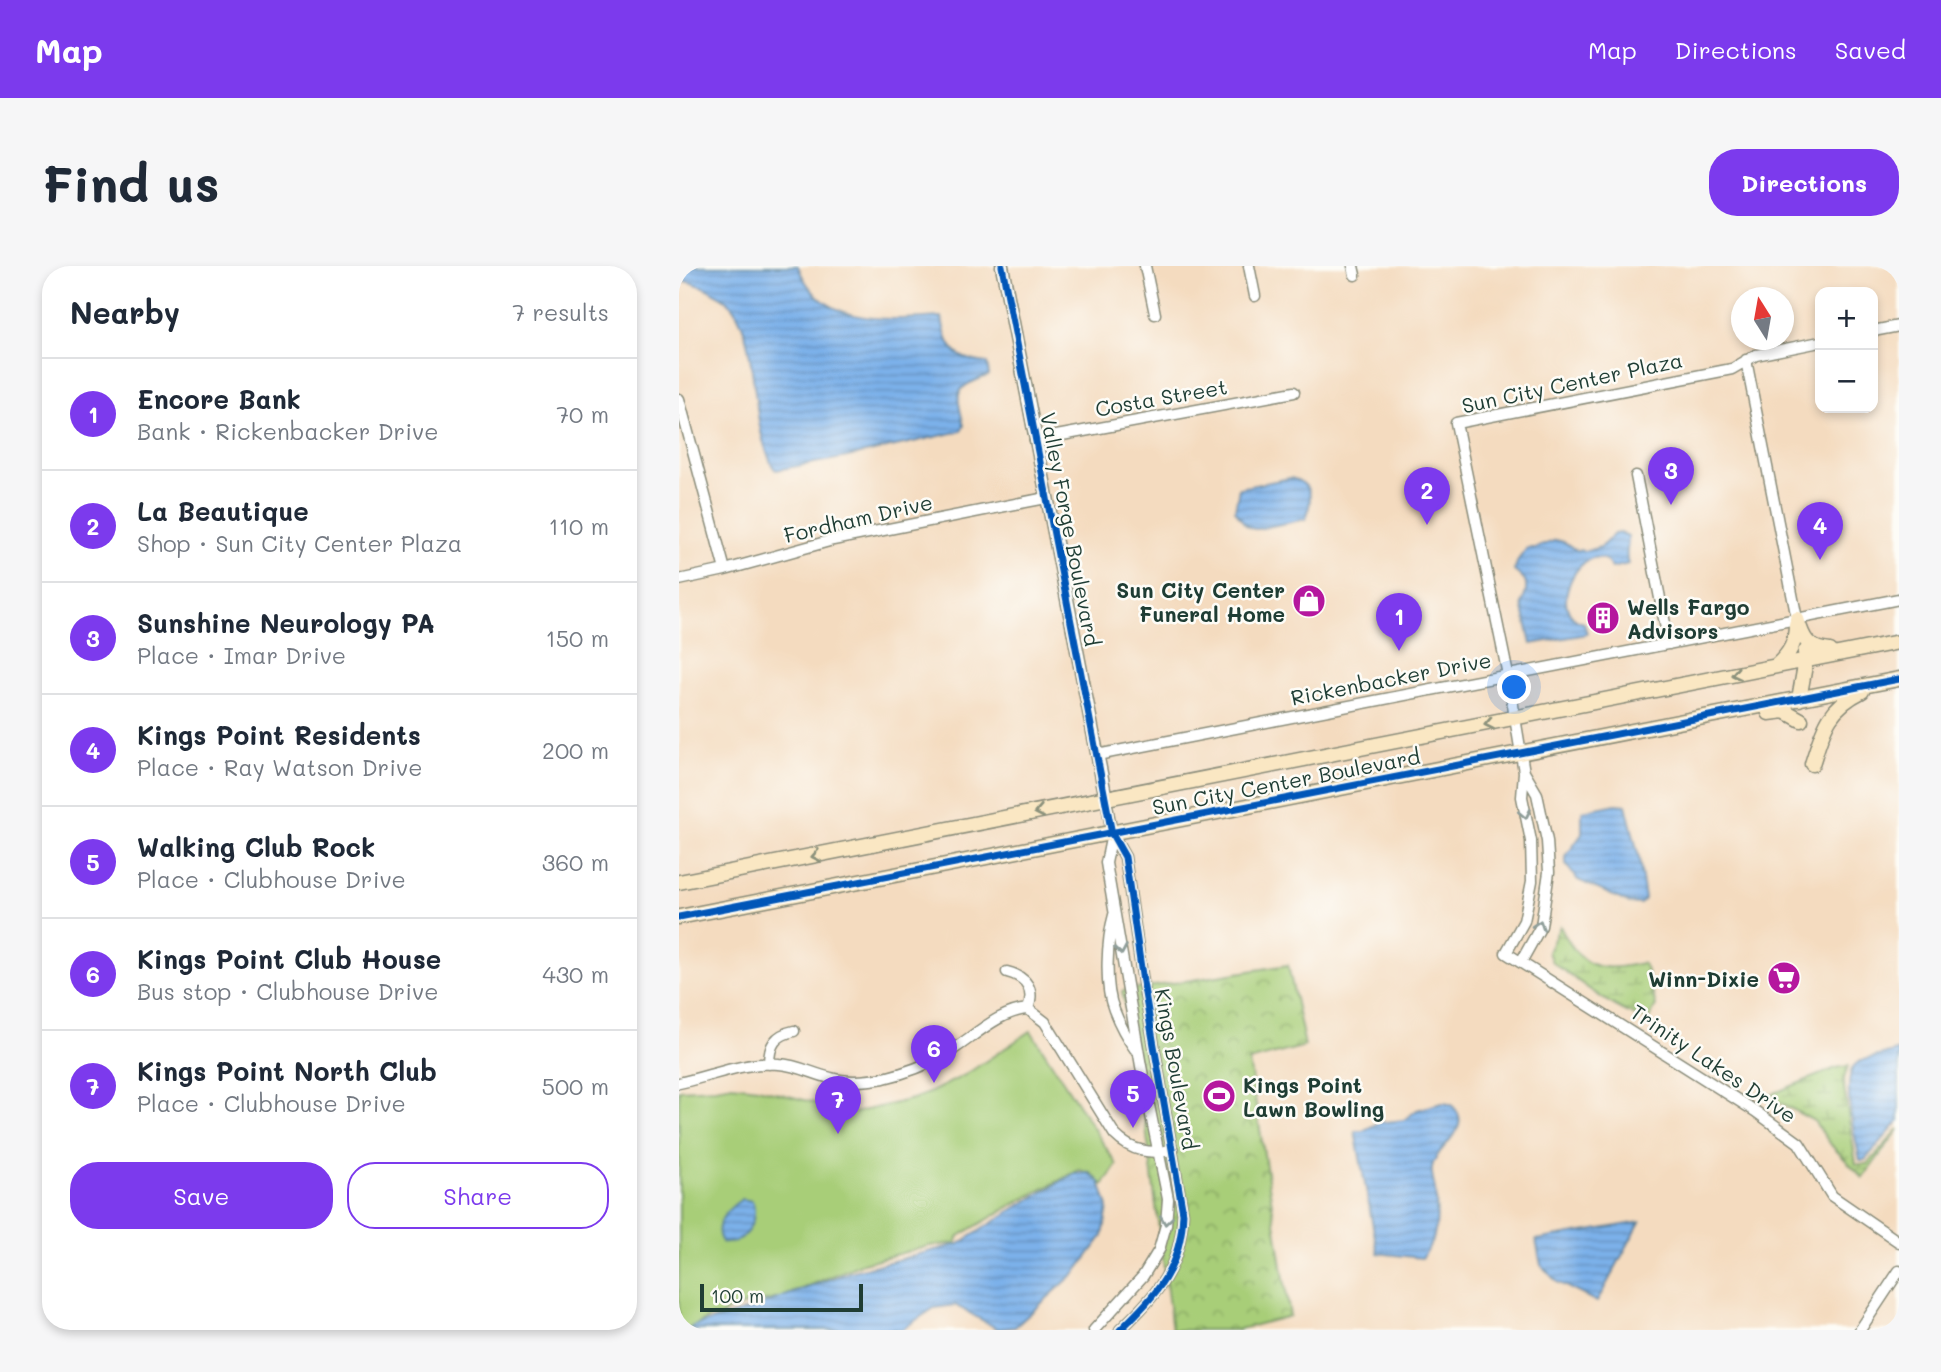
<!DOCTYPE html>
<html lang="en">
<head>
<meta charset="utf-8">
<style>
	:root { --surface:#fff; --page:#f6f6f7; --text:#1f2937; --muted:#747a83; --line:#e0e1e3; --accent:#7c3aed }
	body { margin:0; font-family:Mali,sans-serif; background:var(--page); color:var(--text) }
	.controls { position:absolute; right:21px; top:21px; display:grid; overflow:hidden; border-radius:14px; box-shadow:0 4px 10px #0003 }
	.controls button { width:63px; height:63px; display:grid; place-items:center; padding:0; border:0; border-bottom:2px solid var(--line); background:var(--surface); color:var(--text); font:35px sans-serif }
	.compass { position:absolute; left:1052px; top:21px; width:63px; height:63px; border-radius:50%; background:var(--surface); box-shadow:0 4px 10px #0003; rotate:349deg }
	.scale { position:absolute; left:21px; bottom:18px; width:163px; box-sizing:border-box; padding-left:7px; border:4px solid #1f3d34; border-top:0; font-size:19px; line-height:24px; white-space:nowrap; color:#1f3d34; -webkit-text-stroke:5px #fdfcf7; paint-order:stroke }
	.you { position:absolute; left:836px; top:422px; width:24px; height:24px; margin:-18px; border:5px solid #fff; border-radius:50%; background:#1a73e8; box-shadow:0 0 0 10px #1a73e833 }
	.badge { display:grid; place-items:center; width:46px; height:46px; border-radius:50%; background:var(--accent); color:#fff; font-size:23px; font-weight:700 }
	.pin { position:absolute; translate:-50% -58px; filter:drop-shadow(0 2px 4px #0008) }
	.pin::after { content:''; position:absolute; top:37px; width:24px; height:21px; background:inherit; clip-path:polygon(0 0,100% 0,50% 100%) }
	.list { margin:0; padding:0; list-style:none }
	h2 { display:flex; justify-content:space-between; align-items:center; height:91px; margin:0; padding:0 28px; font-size:30px }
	h2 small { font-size:23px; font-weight:400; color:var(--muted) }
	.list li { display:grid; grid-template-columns:46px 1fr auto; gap:21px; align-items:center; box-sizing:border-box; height:112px; padding:0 28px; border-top:2px solid var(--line) }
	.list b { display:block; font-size:26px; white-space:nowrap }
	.list p { margin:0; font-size:23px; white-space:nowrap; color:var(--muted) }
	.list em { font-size:23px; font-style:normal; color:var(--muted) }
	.actions { display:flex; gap:14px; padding:21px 28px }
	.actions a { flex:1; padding:16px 0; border:2px solid var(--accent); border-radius:28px; text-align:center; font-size:24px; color:var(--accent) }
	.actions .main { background:var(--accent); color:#fff }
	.map { position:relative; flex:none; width:1220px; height:1064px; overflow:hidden; border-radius:28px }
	header { display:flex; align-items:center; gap:42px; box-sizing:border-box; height:98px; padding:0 35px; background:var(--accent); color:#fff }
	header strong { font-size:33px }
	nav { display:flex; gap:38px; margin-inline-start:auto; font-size:24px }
	.intro { display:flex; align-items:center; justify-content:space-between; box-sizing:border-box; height:168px; padding:0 42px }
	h1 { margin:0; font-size:49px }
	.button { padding:18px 32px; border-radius:28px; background:var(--accent); color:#fff; font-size:24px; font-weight:700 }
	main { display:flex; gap:42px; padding:0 42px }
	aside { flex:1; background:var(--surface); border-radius:28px; box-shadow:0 4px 10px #0003 }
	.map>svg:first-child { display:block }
	.grass { fill:#a8ce78; stroke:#648656; stroke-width:2 }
	.wetland { fill:url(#wetland-marsh); stroke:#648656; stroke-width:2 }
	.park { fill:url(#park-crowns); stroke:#648656; stroke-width:2 }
	.water { fill:url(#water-rules); stroke:#4e778f; stroke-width:2 }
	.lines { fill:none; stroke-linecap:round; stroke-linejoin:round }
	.minor-casing { stroke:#8a8c7a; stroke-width:13 }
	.tertiary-casing { stroke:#8a8c7a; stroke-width:15 }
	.secondary-casing { stroke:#8a8c7a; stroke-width:17 }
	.minor { stroke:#fff; stroke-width:10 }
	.tertiary { stroke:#fff; stroke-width:12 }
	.secondary { stroke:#fae7c3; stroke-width:14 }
	.cycleway-casing { stroke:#fdfcf7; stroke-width:11 }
	.cycleway { stroke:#0057b8; stroke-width:7 }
	.oneway { stroke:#8c927c }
	.oneway2 { stroke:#8f9e9a }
	.labels { text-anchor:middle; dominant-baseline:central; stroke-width:5; stroke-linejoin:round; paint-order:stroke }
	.street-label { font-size:21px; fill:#1f3d34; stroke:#fdfcf7 }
	.poi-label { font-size:21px; font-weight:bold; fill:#1f3d34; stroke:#fdfcf7; text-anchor:end }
</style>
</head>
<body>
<header>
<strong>Map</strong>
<nav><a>Map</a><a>Directions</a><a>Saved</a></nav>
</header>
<div class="intro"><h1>Find us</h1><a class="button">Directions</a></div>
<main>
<aside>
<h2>Nearby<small>7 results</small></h2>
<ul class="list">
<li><span class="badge">1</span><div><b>Encore Bank</b><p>Bank · Rickenbacker Drive</p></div><em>70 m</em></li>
<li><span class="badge">2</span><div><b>La Beautique</b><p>Shop · Sun City Center Plaza</p></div><em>110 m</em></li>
<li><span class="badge">3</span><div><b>Sunshine Neurology PA</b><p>Place · Imar Drive</p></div><em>150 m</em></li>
<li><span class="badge">4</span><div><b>Kings Point Residents</b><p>Place · Ray Watson Drive</p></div><em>200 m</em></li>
<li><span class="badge">5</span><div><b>Walking Club Rock</b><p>Place · Clubhouse Drive</p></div><em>360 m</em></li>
<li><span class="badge">6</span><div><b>Kings Point Club House</b><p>Bus stop · Clubhouse Drive</p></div><em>430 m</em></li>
<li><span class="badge">7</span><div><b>Kings Point North Club</b><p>Place · Clubhouse Drive</p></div><em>500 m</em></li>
</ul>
<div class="actions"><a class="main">Save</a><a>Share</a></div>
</aside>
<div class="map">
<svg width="1220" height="1064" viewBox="0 0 1220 1064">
	<defs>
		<pattern id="wetland-marsh" width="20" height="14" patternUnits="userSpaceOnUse" patternTransform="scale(1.75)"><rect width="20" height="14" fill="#a8ce78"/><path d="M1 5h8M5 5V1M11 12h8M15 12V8" fill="none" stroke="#88a863"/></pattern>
		<pattern id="park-crowns" width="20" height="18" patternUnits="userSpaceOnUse" patternTransform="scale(1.75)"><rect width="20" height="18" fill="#a8ce78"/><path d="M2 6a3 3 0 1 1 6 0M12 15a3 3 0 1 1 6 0" fill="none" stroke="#88a863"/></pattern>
		<pattern id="water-rules" width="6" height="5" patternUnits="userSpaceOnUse" patternTransform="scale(1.75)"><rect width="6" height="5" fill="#7cb1ea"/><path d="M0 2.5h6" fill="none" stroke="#6591be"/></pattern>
	</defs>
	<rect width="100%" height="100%" fill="#fdfcf7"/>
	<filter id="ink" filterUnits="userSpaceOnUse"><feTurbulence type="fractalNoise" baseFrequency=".0143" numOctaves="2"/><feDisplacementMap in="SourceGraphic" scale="14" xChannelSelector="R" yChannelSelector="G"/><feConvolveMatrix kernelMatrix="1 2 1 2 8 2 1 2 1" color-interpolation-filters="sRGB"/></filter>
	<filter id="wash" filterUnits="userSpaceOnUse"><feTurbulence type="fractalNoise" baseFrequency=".00686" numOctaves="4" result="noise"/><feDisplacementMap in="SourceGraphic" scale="28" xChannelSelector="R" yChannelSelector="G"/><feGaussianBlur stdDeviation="1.57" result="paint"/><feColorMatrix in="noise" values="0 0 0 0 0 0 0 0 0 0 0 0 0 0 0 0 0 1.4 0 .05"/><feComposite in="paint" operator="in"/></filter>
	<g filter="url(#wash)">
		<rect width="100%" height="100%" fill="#f4dbbf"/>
		<path class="grass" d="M352,765L438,899L424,919L412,907L400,904L332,940L280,970L277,977L250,980L184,997L101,1032L63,1040L48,1045L42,1050L31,1051L9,1064H0V824L36,822L53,819L79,822L175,847L234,833L252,826L286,809Z"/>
		<path class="wetland" d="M881,660C902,702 917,707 963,697L967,702L977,740L970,753C940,749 899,714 873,696L869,686Z
			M1169,800L1164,816L1177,898H1189L1220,863L1184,912L1153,880L1135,855L1096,834L1093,828L1157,802Z"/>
		<path class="park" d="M609,699L626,780L570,795L611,1050L557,1064H493L461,815L443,725Z"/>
		<path class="water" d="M0,0H119C142,62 210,54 263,51C267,82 276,94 308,97L310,109C275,123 276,123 285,160L282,165L168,191L97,204C91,199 91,193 88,186C71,144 79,65 49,36C44,31 36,28 30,24C21,19 11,15 0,15Z
			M611,212C635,217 633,234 627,253L578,263C566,263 562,252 556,244L560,222Z
			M942,267L949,270C950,281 945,288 949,298L933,302C930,299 929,296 926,294C901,278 865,347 905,357L908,368L852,378L843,338L847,326V317L845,313L835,305L839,294L848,282H857L877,274L885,276L897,284L907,285L922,281L935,268Z
			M937,538L947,539L960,592L966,633L961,638L950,637L899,614L887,599V590L903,568V545Z
			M1220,784V855L1186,894H1181C1177,874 1160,810 1178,797C1186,792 1209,789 1220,784Z
			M763,837C770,837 774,839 777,844C792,865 755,882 753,902C752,908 755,917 756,924C759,952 760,969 743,992L699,987L676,865H684L699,857L725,854L738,844Z
			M410,907L421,916L429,941L424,970L397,1006L336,1061L319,1063L276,1039L255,1042L222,1064H9L14,1060L63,1046L171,1006L280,978L336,942L395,908Z
			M63,933L73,935C81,953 65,980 44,977C31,961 49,942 63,933Z
			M961,956L918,1036L878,1016L862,999L857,974Z"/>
	</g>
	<g filter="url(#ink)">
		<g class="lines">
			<defs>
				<path id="minor" d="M466,0L476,48
					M570,0L576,30
					M674,0L676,9
					M1194,65L1220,60
					M1067,94L1118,353
					M0,133L46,304
					M356,174L615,126
					M957,210L990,378
					M0,314L46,304L154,274L367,232
					M418,489L1220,333
					M845,506L829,409L777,157L1053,103L1077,89L1141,76
					M427,533L433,568L446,591L464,716L504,947C502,1002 479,1027 441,1064
					M435,649C428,673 425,720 435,744C440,757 448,772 456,783
					M842,696L862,660L870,606L868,575L858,528L845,506L843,531L852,575L853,615L845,655L827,687L1076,845L1120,877L1153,930L1220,976
					M328,706C348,711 356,724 349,743
					M90,798C90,779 96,769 115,765
					M0,817C33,810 66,795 100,798C119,799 134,808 152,812C169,817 188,815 205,812C226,807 246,800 265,789C292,774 318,745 349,743L366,756L436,869C453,886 471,888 494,884
					M415,1064L464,1010L480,984L487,959L489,933L462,800L427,597L433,568
					M1181,1064L1220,1005"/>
				<path id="tertiary" d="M323,0L427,533"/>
				<path id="secondary" d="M1118,353C1124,373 1128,383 1151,385
					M1098,399C1111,387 1117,377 1117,358
					M1120,433L1127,394L1126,386
					M1090,447L1106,445L1122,454
					M1133,498C1144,464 1148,442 1183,425
					M0,616L1220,376
					M0,651L1220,413"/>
			</defs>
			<use href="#minor" class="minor-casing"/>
			<use href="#tertiary" class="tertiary-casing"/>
			<use href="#secondary" class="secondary-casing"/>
			<use href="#minor" class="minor"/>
			<use href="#tertiary" class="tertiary"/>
			<use href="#secondary" class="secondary"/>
			<defs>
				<path id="cycleway" d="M323,0L433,568L446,591L464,716L504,947C502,1002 479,1027 441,1064
					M0,651L1220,413"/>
			</defs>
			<use href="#cycleway" class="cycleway-casing"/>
			<use href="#cycleway" class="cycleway"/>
		</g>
		<defs><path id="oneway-chevron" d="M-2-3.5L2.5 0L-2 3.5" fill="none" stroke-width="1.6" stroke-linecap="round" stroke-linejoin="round" transform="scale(1.75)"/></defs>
		<g class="oneway">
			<use href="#oneway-chevron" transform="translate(1057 408) rotate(168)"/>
			<use href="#oneway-chevron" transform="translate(810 458) rotate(169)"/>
			<use href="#oneway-chevron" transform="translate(360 546) rotate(169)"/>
			<use href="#oneway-chevron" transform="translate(137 590) rotate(169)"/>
		</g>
		<g class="oneway2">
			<use href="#oneway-chevron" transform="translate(846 548) rotate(79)"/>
			<use href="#oneway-chevron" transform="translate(860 659) rotate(-72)"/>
			<use href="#oneway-chevron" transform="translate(442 684) rotate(80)"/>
			<use href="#oneway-chevron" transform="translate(487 954) rotate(98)"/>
		</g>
	</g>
	<defs>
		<symbol id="shop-disc" viewBox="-11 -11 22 22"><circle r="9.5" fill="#b5179e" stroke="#fdfcf7"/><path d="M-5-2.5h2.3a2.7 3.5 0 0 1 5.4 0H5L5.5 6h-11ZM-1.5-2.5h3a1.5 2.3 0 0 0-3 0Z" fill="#fff"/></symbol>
		<symbol id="building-disc" viewBox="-11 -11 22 22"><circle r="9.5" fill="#b5179e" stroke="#fdfcf7"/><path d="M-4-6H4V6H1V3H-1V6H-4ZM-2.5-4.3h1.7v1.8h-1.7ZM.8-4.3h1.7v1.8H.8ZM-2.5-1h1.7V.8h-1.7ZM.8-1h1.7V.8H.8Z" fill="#fff"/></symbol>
		<symbol id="supermarket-disc" viewBox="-11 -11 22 22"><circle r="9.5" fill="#b5179e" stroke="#fdfcf7"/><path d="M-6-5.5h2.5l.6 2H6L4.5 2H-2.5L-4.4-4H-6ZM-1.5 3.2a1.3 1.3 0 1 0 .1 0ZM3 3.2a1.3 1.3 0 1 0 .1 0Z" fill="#fff"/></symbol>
		<symbol id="stadium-disc" viewBox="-11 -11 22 22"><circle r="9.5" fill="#b5179e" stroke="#fdfcf7"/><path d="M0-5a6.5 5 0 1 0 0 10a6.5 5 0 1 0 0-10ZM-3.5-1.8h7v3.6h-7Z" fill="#fff"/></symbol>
	</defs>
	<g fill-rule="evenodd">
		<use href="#shop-disc" x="611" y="316" width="38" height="38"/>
		<use href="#building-disc" x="905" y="333" width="38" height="38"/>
		<use href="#supermarket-disc" x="1086" y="693" width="38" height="38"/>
		<use href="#stadium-disc" x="521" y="811" width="38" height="38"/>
	</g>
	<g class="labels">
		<g class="street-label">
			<text transform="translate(893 116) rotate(-12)">Sun City Center Plaza</text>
			<text transform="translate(482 131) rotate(-10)">Costa Street</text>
			<text transform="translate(179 252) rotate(-13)">Fordham Drive</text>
			<text transform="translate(392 263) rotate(79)">Valley Forge Boulevard</text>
			<text transform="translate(712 412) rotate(-11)">Rickenbacker Drive</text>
			<text transform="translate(607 515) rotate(-11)">Sun City Center Boulevard</text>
			<text transform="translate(1035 797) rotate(34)">Trinity Lakes Drive</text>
			<text transform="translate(498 803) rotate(80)">Kings Boulevard</text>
		</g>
		<g class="poi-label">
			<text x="606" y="323">Sun City Center<tspan x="606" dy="24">Funeral Home</tspan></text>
			<text x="948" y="340" text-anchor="start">Wells Fargo<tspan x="948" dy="24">Advisors</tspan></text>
			<text x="1080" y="712">Winn-Dixie</text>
			<text x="564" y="818" text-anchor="start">Kings Point<tspan x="564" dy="24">Lawn Bowling</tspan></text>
		</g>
	</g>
</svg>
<div class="controls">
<button>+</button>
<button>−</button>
</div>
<svg class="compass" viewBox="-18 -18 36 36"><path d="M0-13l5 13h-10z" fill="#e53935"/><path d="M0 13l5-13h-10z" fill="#747a83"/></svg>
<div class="scale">100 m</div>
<div class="you"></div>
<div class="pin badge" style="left:720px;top:385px">1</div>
<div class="pin badge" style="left:748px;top:259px">2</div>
<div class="pin badge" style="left:992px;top:239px">3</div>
<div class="pin badge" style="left:1141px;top:294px">4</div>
<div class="pin badge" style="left:454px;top:862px">5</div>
<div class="pin badge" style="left:255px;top:817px">6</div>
<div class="pin badge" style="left:159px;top:868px">7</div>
</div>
</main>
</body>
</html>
